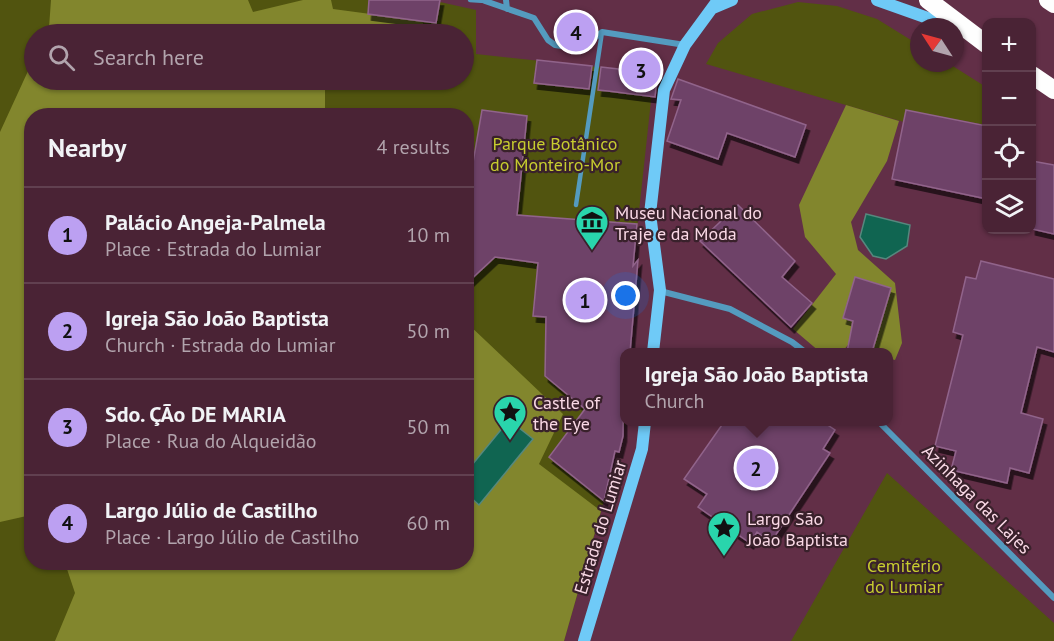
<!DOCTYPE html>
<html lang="en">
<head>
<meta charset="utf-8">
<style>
	:root { --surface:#4a2335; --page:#512b3d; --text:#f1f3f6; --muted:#b2a4ad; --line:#614050; --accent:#bca0f2 }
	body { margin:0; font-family:"PT Sans",sans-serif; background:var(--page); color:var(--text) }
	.controls { position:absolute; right:18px; top:18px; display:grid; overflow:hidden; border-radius:12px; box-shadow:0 2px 4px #0004 }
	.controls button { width:54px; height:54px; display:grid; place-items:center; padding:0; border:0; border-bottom:2px solid var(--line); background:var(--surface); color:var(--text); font:30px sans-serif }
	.compass { position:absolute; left:910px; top:18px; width:54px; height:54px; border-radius:50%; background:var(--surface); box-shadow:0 2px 4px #0004; rotate:306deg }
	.you { position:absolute; left:626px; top:296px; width:21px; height:21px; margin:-15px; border:4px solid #fff; border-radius:50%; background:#1a73e8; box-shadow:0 0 0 9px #1a73e833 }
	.badge { display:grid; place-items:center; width:39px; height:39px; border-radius:50%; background:var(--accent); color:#111; font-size:20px; font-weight:700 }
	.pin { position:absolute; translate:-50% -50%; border:3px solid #fff; box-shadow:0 2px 6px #0006 }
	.popup { position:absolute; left:620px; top:348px; width:273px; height:78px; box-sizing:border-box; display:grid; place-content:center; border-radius:12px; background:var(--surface); filter:drop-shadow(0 2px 4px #0005); font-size:20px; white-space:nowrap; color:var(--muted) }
	.popup b { font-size:22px; color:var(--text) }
	.popup::after { content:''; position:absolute; left:50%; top:100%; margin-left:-12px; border:12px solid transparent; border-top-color:var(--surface) }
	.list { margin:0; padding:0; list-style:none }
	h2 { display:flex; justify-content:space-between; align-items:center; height:78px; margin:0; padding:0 24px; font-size:26px }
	h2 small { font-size:20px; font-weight:400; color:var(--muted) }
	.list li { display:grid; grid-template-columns:39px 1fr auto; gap:18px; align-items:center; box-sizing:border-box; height:96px; padding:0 24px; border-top:2px solid var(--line) }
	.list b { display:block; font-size:22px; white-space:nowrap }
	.list p { margin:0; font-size:20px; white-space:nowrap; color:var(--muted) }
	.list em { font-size:20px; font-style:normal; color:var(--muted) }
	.icon { flex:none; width:33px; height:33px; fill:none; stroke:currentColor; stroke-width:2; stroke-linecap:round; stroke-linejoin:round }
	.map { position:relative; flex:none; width:1054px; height:641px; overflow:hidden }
	.search { position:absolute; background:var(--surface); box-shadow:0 2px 4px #0004; left:24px; top:24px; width:450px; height:66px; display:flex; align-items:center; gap:15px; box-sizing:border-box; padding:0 21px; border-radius:33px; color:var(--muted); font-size:22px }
	.panel { position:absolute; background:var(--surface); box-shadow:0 2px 4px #0004; left:24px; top:108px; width:450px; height:462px; border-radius:24px }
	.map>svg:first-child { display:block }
	.green { fill:#51540f; fill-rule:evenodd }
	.forest { fill:#82862d }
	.water { fill:#106551; stroke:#56887e; stroke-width:1.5 }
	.building { fill:#6e4268; stroke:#91648b; stroke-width:1.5; filter:url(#shadow) }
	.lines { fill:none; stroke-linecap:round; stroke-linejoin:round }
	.lane { stroke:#549bbf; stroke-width:4.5 }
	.street { stroke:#549bbf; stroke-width:6 }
	.secondary { stroke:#6fcaf7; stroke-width:12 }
	.highway { stroke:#fefefe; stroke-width:18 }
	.labels { text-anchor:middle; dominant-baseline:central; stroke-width:4.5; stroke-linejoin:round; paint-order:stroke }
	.park-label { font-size:18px; fill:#c7cd2f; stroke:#39212b }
	.poi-label { font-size:18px; fill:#fad9e6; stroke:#39212b; text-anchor:start }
	.street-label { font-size:18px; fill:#fad9e6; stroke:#39212b }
</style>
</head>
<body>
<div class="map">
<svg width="1054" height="641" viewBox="0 0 1054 641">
	<defs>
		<filter id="shadow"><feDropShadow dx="3.5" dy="6" stdDeviation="0" flood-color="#0009"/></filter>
	</defs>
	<rect width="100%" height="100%" fill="#622f47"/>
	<path class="green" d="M0,0H431L476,10V54L654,73L632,276L637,278L630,352H624L625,422L619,452L615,451L604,501L564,641H0ZM34,34H464V80H34ZM32,116H466V562H32Z
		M798,2L837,6L877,19L919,45V63H948L986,87V125L906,110L904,122L706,64L718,43L752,14Z
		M887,473L1054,623V641H791Z"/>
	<path class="forest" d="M51,0H248L253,12L303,0H331L333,9L423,21V34H45L49,28Z
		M34,58V80H325V115L32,116L31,515L0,522V132Z
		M846,105L899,121L887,161L851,222L858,250L895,283L902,343L895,360L888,358V352H872L848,345L842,352H820L793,329L836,274L805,237L799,205Z
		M467,323L563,414L539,464L601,511L564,641H55L75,593L65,563L466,562Z"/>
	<path class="water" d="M866,214L910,225L907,246L886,259L873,256L860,237Z
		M509,420L533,439L479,505L467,494V471Z"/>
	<path class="building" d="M369,0H440L436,23L368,14Z
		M537,60L592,66L589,89L534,83Z
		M601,67L662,74L656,87L655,97L608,91L598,90Z
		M678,79L806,125L795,157L727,133L718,159L667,141L681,100L671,99Z
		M482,110L527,116L517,215L637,224L633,266L638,260L630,352H624L623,436L619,452L615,451L604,501L549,457L585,409L545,376L546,317L533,316L538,263L495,257L466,284V174H471Z
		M906,110L987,126V199L892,179Z
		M1032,161L1054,165V234L1032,229Z
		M738,205L795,261L782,277L812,303L791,327L700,241Z
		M981,261L1054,279V352L1037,347L1021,413L1043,419L1029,473L1010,468L1007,483L951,470L956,451L935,446L963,335L953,332L966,277L976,279Z
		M855,277L891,288L872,352H847L853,321L843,318Z
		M724,422H823L835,430L823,449L830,453L771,542L757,532L750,543L698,507L707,494L684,479Z"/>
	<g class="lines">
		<path class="lane" d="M470,0L485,1
			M576,205L602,32"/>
		<path class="street" d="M506,0L507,9
			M485,1L534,18L548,40L555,45L574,48L585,46L602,32L685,45
			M660,291L730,309L792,342L805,352
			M879,422L1054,598"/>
		<path class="secondary" d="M877,0L953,27
			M713,8L732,0
			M653,352L660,290L650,214L664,90L685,45L718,0
			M584,641L642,449L645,422"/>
		<path class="highway" d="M928,0L986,44
			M1048,0L1054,4
			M1032,75L1054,90"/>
	</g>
	<defs>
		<symbol id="museum-pin" viewBox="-11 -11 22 30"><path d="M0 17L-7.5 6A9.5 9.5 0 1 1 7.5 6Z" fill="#29d5ac" stroke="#39212b"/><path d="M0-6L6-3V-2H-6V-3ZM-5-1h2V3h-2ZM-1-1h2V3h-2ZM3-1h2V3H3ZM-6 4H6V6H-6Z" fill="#111"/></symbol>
		<symbol id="sight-pin" viewBox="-11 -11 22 30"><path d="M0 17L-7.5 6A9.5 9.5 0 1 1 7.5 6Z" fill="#29d5ac" stroke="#39212b"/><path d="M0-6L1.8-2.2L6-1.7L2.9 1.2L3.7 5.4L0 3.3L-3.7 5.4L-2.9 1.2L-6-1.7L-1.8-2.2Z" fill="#111"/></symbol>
	</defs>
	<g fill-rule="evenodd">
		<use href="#museum-pin" x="573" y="203" width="38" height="52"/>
		<use href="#sight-pin" x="491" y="393" width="38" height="52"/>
		<use href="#sight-pin" x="705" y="509" width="38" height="52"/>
	</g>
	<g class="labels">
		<g class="park-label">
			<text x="555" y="143">Parque Botânico<tspan x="555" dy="21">do Monteiro-Mor</tspan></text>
			<text x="904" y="565">Cemitério<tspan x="904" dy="21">do Lumiar</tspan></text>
		</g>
		<g class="poi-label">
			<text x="615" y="212">Museu Nacional do<tspan x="615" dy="21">Traje e da Moda</tspan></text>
			<text x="533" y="402">Castle of<tspan x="533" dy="21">the Eye</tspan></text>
			<text x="747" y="518">Largo São<tspan x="747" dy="21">João Baptista</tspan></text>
		</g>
		<g class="street-label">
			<text transform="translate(977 499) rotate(45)">Azinhaga das Lajes</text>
			<text transform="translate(600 527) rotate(-73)">Estrada do Lumiar</text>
		</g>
	</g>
</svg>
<div class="controls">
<button>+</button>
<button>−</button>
<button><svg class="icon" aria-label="locate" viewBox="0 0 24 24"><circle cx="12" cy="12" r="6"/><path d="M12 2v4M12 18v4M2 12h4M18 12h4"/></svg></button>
<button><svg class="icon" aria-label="layers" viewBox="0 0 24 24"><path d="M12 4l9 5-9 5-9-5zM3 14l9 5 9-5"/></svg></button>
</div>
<svg class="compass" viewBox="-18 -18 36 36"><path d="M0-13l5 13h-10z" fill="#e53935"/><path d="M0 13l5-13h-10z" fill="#b2a4ad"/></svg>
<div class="you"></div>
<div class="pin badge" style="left:585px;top:300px">1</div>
<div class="pin badge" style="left:756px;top:468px">2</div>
<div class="popup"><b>Igreja São João Baptista</b>Church</div>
<div class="pin badge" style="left:641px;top:70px">3</div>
<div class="pin badge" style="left:576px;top:32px">4</div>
<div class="search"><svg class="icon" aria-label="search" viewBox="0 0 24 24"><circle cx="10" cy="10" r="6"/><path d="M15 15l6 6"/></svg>Search here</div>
<section class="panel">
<h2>Nearby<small>4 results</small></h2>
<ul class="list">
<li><span class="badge">1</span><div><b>Palácio Angeja-Palmela</b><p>Place · Estrada do Lumiar</p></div><em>10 m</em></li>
<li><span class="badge">2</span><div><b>Igreja São João Baptista</b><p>Church · Estrada do Lumiar</p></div><em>50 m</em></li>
<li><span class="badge">3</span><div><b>Sdo. ÇÃo DE MARIA</b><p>Place · Rua do Alqueidão</p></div><em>50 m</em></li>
<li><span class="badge">4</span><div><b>Largo Júlio de Castilho</b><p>Place · Largo Júlio de Castilho</p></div><em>60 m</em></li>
</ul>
</section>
</div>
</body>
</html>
